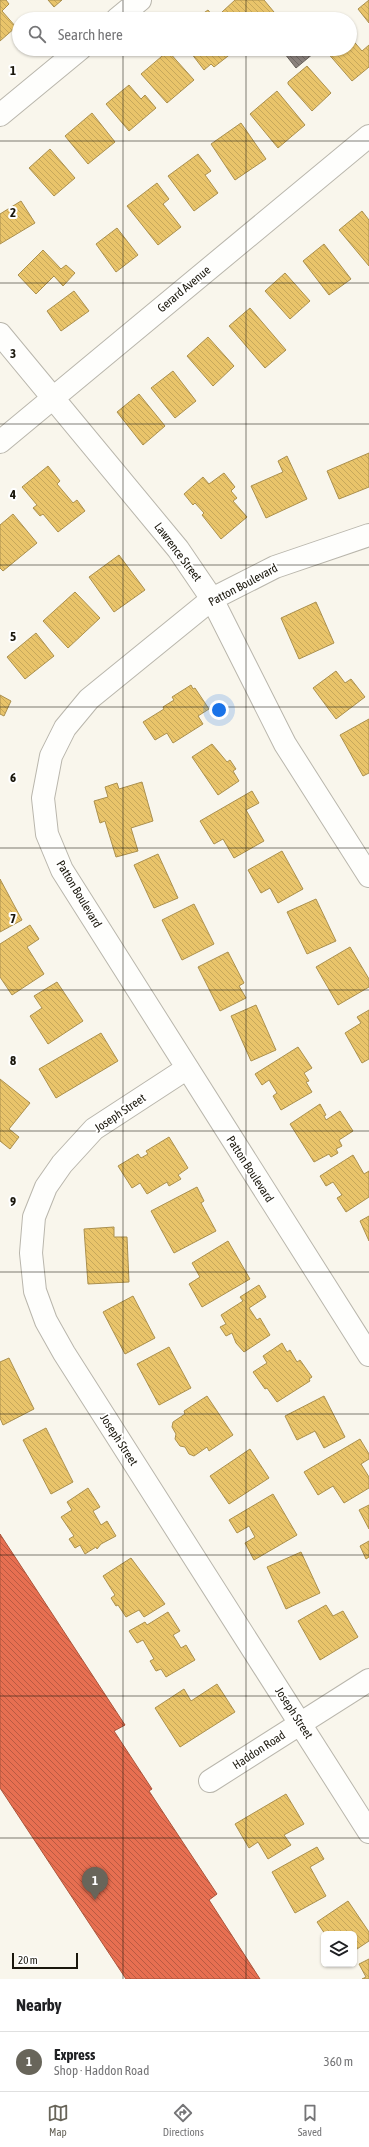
<!DOCTYPE html>
<html lang="en">
<head>
<meta charset="utf-8">
<style>
	:root { --surface:#fff; --page:#f2f2f2; --text:#202124; --muted:#757577; --line:#e0e0e0; --accent:#68655a }
	body { margin:0; font-family:"Asap Condensed",sans-serif; background:var(--page); color:var(--text) }
	.controls { position:absolute; right:12px; bottom:12px; display:grid; overflow:hidden; border-radius:6px; box-shadow:0 1px 3px #0004 }
	.controls button { width:36px; height:36px; display:grid; place-items:center; padding:0; border:0; border-bottom:1px solid var(--line); background:var(--surface); color:var(--text); font:20px sans-serif }
	.scale { position:absolute; left:12px; bottom:10px; width:66px; box-sizing:border-box; padding-left:4px; border:2px solid #1a170c; border-top:0; font-size:11px; line-height:14px; white-space:nowrap; color:#1a170c; -webkit-text-stroke:3px #fff; paint-order:stroke }
	.you { position:absolute; left:219px; top:710px; width:14px; height:14px; margin:-10px; border:3px solid #fff; border-radius:50%; background:#1a73e8; box-shadow:0 0 0 6px #1a73e833 }
	.badge { display:grid; place-items:center; width:26px; height:26px; border-radius:50%; background:var(--accent); color:#fff; font-size:13px; font-weight:700 }
	.pin { position:absolute; translate:-50% -33px; filter:drop-shadow(0 1px 2px #0008) }
	.pin::after { content:''; position:absolute; top:21px; width:14px; height:12px; background:inherit; clip-path:polygon(0 0,100% 0,50% 100%) }
	.list { margin:0; padding:0; list-style:none }
	h2 { display:flex; justify-content:space-between; align-items:center; height:52px; margin:0; padding:0 16px; font-size:17px }
	h2 small { font-size:13px; font-weight:400; color:var(--muted) }
	.list li { display:grid; grid-template-columns:26px 1fr auto; gap:12px; align-items:center; box-sizing:border-box; height:60px; padding:0 16px; border-top:1px solid var(--line) }
	.list b { display:block; font-size:15px; white-space:nowrap }
	.list p { margin:0; font-size:13px; white-space:nowrap; color:var(--muted) }
	.list em { font-size:13px; font-style:normal; color:var(--muted) }
	.icon { flex:none; width:22px; height:22px; fill:none; stroke:currentColor; stroke-width:2; stroke-linecap:round; stroke-linejoin:round }
	.map { position:relative; flex:none; width:369px; height:1979px; overflow:hidden }
	.search { position:absolute; background:var(--surface); box-shadow:0 1px 3px #0004; left:12px; right:12px; top:12px; height:44px; display:flex; align-items:center; gap:10px; box-sizing:border-box; padding:0 14px; border-radius:22px; color:var(--muted); font-size:15px }
	.sheet { height:112px; background:var(--surface) }
	nav { display:flex; justify-content:space-around; align-items:center; box-sizing:border-box; height:56px; border-top:1px solid var(--line); background:var(--surface); font-size:11px; color:var(--muted) }
	nav a { display:grid; justify-items:center; gap:2px }
	nav .on { color:var(--accent) }
	.map>svg:first-child { display:block }
	.homes { fill:url(#homes-back-hatch); stroke:#ab904e }
	.shops { fill:url(#shops-back-hatch); stroke:#aa553c }
	.industry { fill:url(#industry-back-hatch); stroke:#68615a }
	.lines { fill:none; stroke-linecap:round; stroke-linejoin:round }
	.minor-casing { stroke:#b9b6ac; stroke-width:24 }
	.minor { stroke:#fefefc; stroke-width:22 }
	.grid { fill:none; stroke:#1a170c; stroke-width:1; stroke-opacity:0.55 }
	.labels { text-anchor:middle; dominant-baseline:central; stroke-width:4; stroke-linejoin:round; paint-order:stroke }
	.street-label { font-size:12px; fill:#1a170c; stroke:#fff }
	.grid-label { font-size:13px; text-anchor:middle; font-weight:bold; fill:#1a170c; stroke:#fff; stroke-width:4; stroke-linejoin:round; paint-order:stroke }
</style>
</head>
<body>
<div class="map">
<svg width="369" height="1979" viewBox="0 0 369 1979">
	<defs>
		<pattern id="homes-back-hatch" width="6" height="6" patternUnits="userSpaceOnUse"><rect width="6" height="6" fill="#e9c46a"/><path d="M-1 5l2 2M0 0l6 6M5-1l2 2" fill="none" stroke="#c7a85b"/></pattern>
		<pattern id="shops-back-hatch" width="6" height="6" patternUnits="userSpaceOnUse"><rect width="6" height="6" fill="#e76f51"/><path d="M-1 5l2 2M0 0l6 6M5-1l2 2" fill="none" stroke="#ba5a42"/></pattern>
		<pattern id="industry-back-hatch" width="6" height="6" patternUnits="userSpaceOnUse"><rect width="6" height="6" fill="#8a817c"/><path d="M-1 5l2 2M0 0l6 6M5-1l2 2" fill="none" stroke="#706964"/></pattern>
	</defs>
	<rect width="100%" height="100%" fill="#f9f6ec"/>
	<path class="homes" d="M0,0H6L9,4L2,11L16,27L0,41Z
		M48,0H62L54,7Z
		M235,0H264L274,12L266,19H228L222,12Z
		M369,0V23L358,9Z
		M208,10L215,19H195Z
		M350,37L362,51L369,45V67L352,81L326,51L350,49Z
		M188,49H237L214,67L211,64L204,70Z
		M168,51L194,80L167,103L141,74Z
		M307,66L331,93L312,111L288,84V82Z
		M129,85L141,99L145,95L156,108L129,131L106,104Z
		M277,91L305,125L278,148L250,114Z
		M92,113L115,142L88,164L65,136Z
		M241,123L266,159L235,180L211,144Z
		M50,149L75,178L54,196L29,168Z
		M198,154L211,171L205,175L218,193L194,211L168,176Z
		M157,183L169,199L163,204L181,227L158,245L127,206Z
		M21,201L35,223L0,244V214Z
		M362,211L369,220V266L339,230Z
		M117,228L138,255L116,272L96,244Z
		M324,244L351,279L329,295L303,261Z
		M43,250L61,269L66,265L75,273L63,286L54,276L36,294L18,275Z
		M285,273L310,301L290,319L265,291Z
		M74,291L89,311L61,331L47,311Z
		M250,308L286,350L265,368L229,326Z
		M208,337L234,366L213,386L187,356Z
		M173,371L196,401L175,418L151,388Z
		M139,394L165,426L143,445L117,412Z
		M369,453V487L339,499L327,471Z
		M287,456L307,499L266,518L251,486L283,472L278,461Z
		M48,466L60,481L57,484L73,503L77,500L85,511L58,532L43,514L40,516L33,508L37,505L22,487Z
		M224,473L235,487L231,491L237,498L233,501L247,517L221,539L202,515L204,513L195,503L193,505L184,494L203,477L209,484Z
		M13,514L37,543L3,571L0,568V525Z
		M119,555L145,590L114,612L89,577Z
		M75,592L100,618L68,648L43,621Z
		M316,602L334,643L299,659L281,618Z
		M36,633L54,656L25,679L7,657Z
		M336,671L345,683L351,679L365,697L336,719L313,688Z
		M191,685L193,689L195,688L209,709L198,716L203,724L173,743L167,733L155,740L143,722L164,709L163,707L174,700L172,697Z
		M0,695L11,701L4,716L0,714Z
		M369,719V773L363,776L340,735Z
		M212,744L227,762L230,760L236,769L233,771L239,781L218,795L192,757Z
		M142,782L153,821L131,828L138,851L116,857L105,821L100,823L94,801L108,797L105,787L117,783L119,789Z
		M252,791L259,803L246,810L264,841L234,858L223,839L214,844L200,821Z
		M282,851L303,889L278,903L270,888L261,893L248,870Z
		M158,854L178,898L154,908L134,865Z
		M0,879L22,920L0,932Z
		M316,899L336,941L307,954L287,912Z
		M194,904L214,944L182,960L162,920Z
		M30,925L39,939L27,947L44,974L12,995L0,977V944Z
		M350,947L369,979V987L338,1005L316,967Z
		M228,952L244,983L239,986L246,998L220,1011L198,967Z
		M57,982L83,1021L48,1044L30,1016L42,1008L34,996Z
		M256,1005L276,1050L251,1061L231,1016Z
		M369,1010V1059L362,1063L345,1033L361,1023L357,1017Z
		M101,1033L118,1061L56,1098L39,1069Z
		M298,1047L312,1068L304,1073L309,1081L306,1082L312,1092L281,1110L273,1096L277,1093L269,1080L262,1085L255,1074Z
		M0,1079L30,1103L9,1129L19,1137L10,1149L0,1141Z
		M320,1104L326,1115L324,1116L326,1120L340,1111L353,1131L339,1140L342,1146L336,1149L338,1153L331,1157L329,1154L314,1162L290,1124Z
		M169,1137L188,1168L178,1175L181,1179L169,1186L167,1182L147,1194L140,1183L132,1188L118,1166L138,1154L141,1158L148,1154L146,1151Z
		M353,1155L364,1174L369,1171V1197L346,1212L337,1198L342,1195L333,1182L326,1186L320,1176Z
		M197,1187L204,1201L201,1203L216,1231L174,1253L151,1211Z
		M369,1216V1241L360,1221Z
		M114,1227V1237H127L129,1282L88,1284L84,1229Z
		M228,1241L250,1279L202,1307L189,1284L200,1277L192,1263Z
		M259,1285L266,1297L249,1308L257,1320L260,1318L270,1335L244,1352L236,1343L232,1333L226,1336L220,1327L226,1324L221,1315L243,1301L240,1297Z
		M133,1296L155,1338L125,1354L103,1312Z
		M282,1343L287,1352L290,1350L297,1362L300,1360L312,1377L309,1379L310,1381L277,1402L267,1388L265,1389L253,1372L267,1363L263,1356Z
		M169,1347L191,1388L159,1405L137,1364Z
		M9,1358L34,1409L3,1425L0,1418V1362Z
		M207,1396L233,1435L209,1451L207,1447L194,1456L189,1454L185,1447L180,1446L175,1439L176,1434L172,1427L173,1422L185,1414L184,1411Z
		M324,1396L345,1437L324,1448L315,1431L297,1440L285,1416Z
		M46,1428L73,1482L51,1494L23,1440Z
		M360,1439L369,1454V1459L361,1464L369,1477V1488L344,1503L333,1486L318,1495L304,1472Z
		M250,1449L269,1478L229,1504L210,1476Z
		M88,1488L100,1507L93,1511L101,1525L107,1521L116,1536L101,1544L97,1549L96,1547L85,1554L80,1545L75,1548L69,1539L74,1536L61,1517L72,1510L67,1502Z
		M273,1494L297,1535L254,1560L245,1543L255,1537L249,1526L237,1533L229,1520Z
		M369,1505V1529L359,1510Z
		M369,1541V1557L366,1559L360,1546Z
		M301,1552L320,1593L286,1609L267,1567Z
		M131,1558L165,1604L144,1617L139,1610L126,1617L118,1605L116,1606L111,1598L115,1595L103,1576Z
		M326,1605L333,1616L343,1611L358,1637L320,1660L298,1621Z
		M168,1612L180,1631L173,1635L181,1648L186,1645L195,1660L166,1677L161,1669L156,1671L150,1661L154,1659L143,1640L137,1643L129,1631L145,1622L147,1625Z
		M217,1684L235,1712L180,1747L155,1708L184,1689L191,1701Z
		M286,1794L304,1824L284,1835L291,1845L268,1859L258,1842L249,1848L235,1824Z
		M317,1847L324,1859L310,1867L326,1896L295,1913L272,1872Z
		M348,1901L369,1932V1941L354,1951V1934H325L317,1922Z
		M369,1959V1979H362L366,1977L359,1964Z"/>
	<path class="shops" d="M0,1534L125,1725L114,1731L152,1789L149,1791L217,1894L209,1900L260,1979H126L0,1788Z"/>
	<path class="industry" d="M281,49H311L314,53L296,68Z"/>
	<g class="lines">
		<defs>
			<path id="minor" d="M117,19L140,0
				M0,115L80,49
				M0,334L178,549L212,599L285,744L369,876
				M0,442L369,136
				M369,535L275,567L212,599L89,699L65,728L51,756L43,798L47,834L62,870L369,1355
				M186,1069L94,1129L62,1164L46,1187L34,1217L31,1253L35,1291L46,1321L64,1353L369,1832
				M210,1781L369,1680"/>
		</defs>
		<use href="#minor" class="minor-casing"/>
		<use href="#minor" class="minor"/>
	</g>
	<path class="grid" d="M123,0V19M246,0V19M123,49V1979M246,49V1979M0,141H369M0,283H369M0,424H369M0,565H369M0,707H369M0,848H369M0,990H369M0,1131H369M0,1272H369M0,1414H369M0,1555H369M0,1696H369M0,1838H369"/>
	<g class="labels">
		<g class="street-label">
			<text transform="translate(184 289) rotate(-40)">Gerard Avenue</text>
			<text transform="translate(178 552) rotate(53)">Lawrence Street</text>
			<text transform="translate(243 585) rotate(-28)">Patton Boulevard</text>
			<text transform="translate(79 894) rotate(59)">Patton Boulevard</text>
			<text transform="translate(120 1113) rotate(-34)">Joseph Street</text>
			<text transform="translate(250 1169) rotate(57)">Patton Boulevard</text>
			<text transform="translate(119 1440) rotate(57)">Joseph Street</text>
			<text transform="translate(294 1713) rotate(57)">Joseph Street</text>
			<text transform="translate(259 1750) rotate(-33)">Haddon Road</text>
		</g>
	</g>
	<g class="grid-label">
		<text x="13" y="75">1</text>
		<text x="13" y="217">2</text>
		<text x="13" y="358">3</text>
		<text x="13" y="499">4</text>
		<text x="13" y="641">5</text>
		<text x="13" y="782">6</text>
		<text x="13" y="923">7</text>
		<text x="13" y="1065">8</text>
		<text x="13" y="1206">9</text>
	</g>
</svg>
<div class="controls">
<button><svg class="icon" aria-label="layers" viewBox="0 0 24 24"><path d="M12 4l9 5-9 5-9-5zM3 14l9 5 9-5"/></svg></button>
</div>
<div class="scale">20 m</div>
<div class="you"></div>
<div class="pin badge" style="left:95px;top:1900px">1</div>
<div class="search"><svg class="icon" aria-label="search" viewBox="0 0 24 24"><circle cx="10" cy="10" r="6"/><path d="M15 15l6 6"/></svg>Search here</div>
</div>
<section class="sheet">
<h2>Nearby<small></small></h2>
<ul class="list">
<li><span class="badge">1</span><div><b>Express</b><p>Shop · Haddon Road</p></div><em>360 m</em></li>
</ul>
</section>
<nav>
<a class="on"><svg class="icon" aria-label="map" viewBox="0 0 24 24"><path d="M3 6l6-2 6 2 6-2v14l-6 2-6-2-6 2zM9 4v14M15 6v14"/></svg>Map</a>
<a><svg class="icon" aria-label="directions" viewBox="0 0 24 24"><path d="M12 3l9 9-9 9-9-9zM9 14v-3h6M13 9l2 2-2 2"/></svg>Directions</a>
<a><svg class="icon" aria-label="saved" viewBox="0 0 24 24"><path d="M7 4h10v16l-5-4-5 4z"/></svg>Saved</a>
</nav>
</body>
</html>
